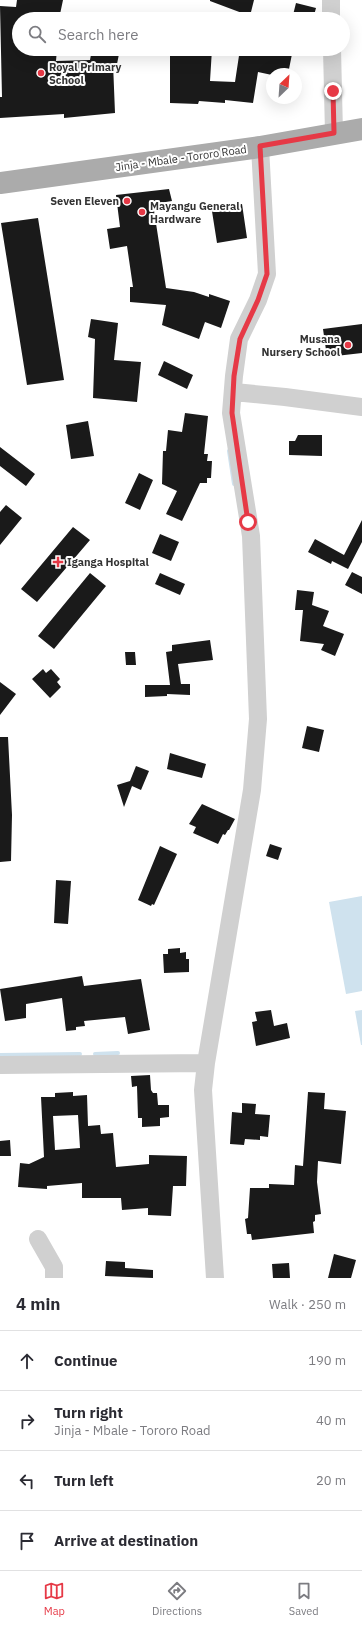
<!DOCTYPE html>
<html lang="en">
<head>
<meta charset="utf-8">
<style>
	:root { --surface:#fff; --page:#f7f7f7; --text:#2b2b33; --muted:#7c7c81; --line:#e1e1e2; --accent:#e63946 }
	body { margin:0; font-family:"IBM Plex Sans",sans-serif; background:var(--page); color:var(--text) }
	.compass { position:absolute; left:266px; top:68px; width:36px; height:36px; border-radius:50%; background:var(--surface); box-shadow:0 4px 16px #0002; rotate:25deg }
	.stop { position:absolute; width:12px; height:12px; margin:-9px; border:3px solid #e63946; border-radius:50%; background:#fff }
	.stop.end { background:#e63946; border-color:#fff; box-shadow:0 1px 4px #0008 }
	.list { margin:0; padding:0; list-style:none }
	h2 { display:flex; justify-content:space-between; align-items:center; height:52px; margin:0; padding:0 16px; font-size:17px }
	h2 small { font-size:13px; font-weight:400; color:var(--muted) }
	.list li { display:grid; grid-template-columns:26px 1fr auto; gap:12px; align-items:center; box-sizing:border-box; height:60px; padding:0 16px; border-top:1px solid var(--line) }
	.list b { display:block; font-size:15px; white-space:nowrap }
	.list p { margin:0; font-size:13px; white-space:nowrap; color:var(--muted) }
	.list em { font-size:13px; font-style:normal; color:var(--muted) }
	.icon { flex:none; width:22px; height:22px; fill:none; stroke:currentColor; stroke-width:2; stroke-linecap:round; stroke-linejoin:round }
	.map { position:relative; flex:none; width:362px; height:1278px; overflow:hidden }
	.search { position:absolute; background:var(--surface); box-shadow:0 4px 16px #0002; left:12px; right:12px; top:12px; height:44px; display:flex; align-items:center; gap:10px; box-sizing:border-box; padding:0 14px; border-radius:22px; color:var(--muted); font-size:15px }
	.sheet { height:292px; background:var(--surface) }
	nav { display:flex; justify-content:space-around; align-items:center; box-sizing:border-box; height:56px; border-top:1px solid var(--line); background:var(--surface); font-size:11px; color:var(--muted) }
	nav a { display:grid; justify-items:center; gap:2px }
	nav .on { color:var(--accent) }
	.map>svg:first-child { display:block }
	.water { fill:#cfe2ee }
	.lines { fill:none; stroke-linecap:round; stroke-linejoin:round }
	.stream { stroke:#cfe2ee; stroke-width:4 }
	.building { fill:#1a1a1a; fill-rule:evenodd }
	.minor { stroke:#d0d0d0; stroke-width:18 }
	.major { stroke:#ababab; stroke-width:22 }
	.route { stroke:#e63946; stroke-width:5 }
	.poi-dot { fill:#e63946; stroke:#fff; stroke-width:1.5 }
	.labels { text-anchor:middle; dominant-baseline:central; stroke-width:4; stroke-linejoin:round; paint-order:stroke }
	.poi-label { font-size:11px; font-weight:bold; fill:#333; stroke:#fff; text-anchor:start }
	.street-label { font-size:11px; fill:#333; stroke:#fff }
</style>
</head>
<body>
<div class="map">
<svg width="362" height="1278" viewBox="0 0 362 1278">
	<rect width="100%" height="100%" fill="#fff"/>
	<path class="water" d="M362,896V991L346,994L329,902Z
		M362,1010V1045H361L355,1011Z"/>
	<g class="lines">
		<path class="stream" d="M229,451L234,484
			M95,1054L118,1053
			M0,1055L80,1054"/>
	</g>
	<path class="building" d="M17,0H63L59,19H19V49H57L56,61L90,60L92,49H120L117,64L113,63L115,113L64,118V114L0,118V97H2L0,6L16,7Z
		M210,0H254L250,16L210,1Z
		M296,3L316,8L313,19H292Z
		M200,49H212L210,81L235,82L240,49H293L288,74L272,75L258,72L253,103L225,100V103L199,101L198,104L170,103V50L200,51Z
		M169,189L172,201L153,204L166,288L194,292L209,297V294L230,301L221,328L205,322L199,339L162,325L166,305L130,302V287H133L127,246L110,249L107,229L120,227L116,195Z
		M224,203L225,207L242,204L247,238L217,243L211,205Z
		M38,218L64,380L27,385L1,223Z
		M91,319L118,323L114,360L141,362L137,402L93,398L95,339L88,337Z
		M362,324V353L327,357L323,329Z
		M164,361L193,375L187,389L158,375Z
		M185,413L208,416L204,454H208L207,461H212L211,478H207V483H200L182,521L166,514L177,491L162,484L163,451H166L168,430L182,432Z
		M88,421L94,456L71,459L66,425Z
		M298,435H322V456L289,455V441H295Z
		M0,447L35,474L26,486L0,466Z
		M139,473L153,480L140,510L125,503Z
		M6,505L22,518L0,545V512Z
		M362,520V542L348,569L332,561L331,564L308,552L315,539L344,555Z
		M73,527L90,540L37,602L21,589Z
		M160,534L179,542L171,561L152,553Z
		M352,572L362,577V594L345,585Z
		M90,573L106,586L54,649L38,636Z
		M160,573L185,584L180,595L155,584Z
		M297,590L314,592L312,605L329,611L323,626L344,634L335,656L321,650L324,644L300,641L303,610H295Z
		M210,640L213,660L178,664L181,684H190V695L167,694V696L145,697V685H170L166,652L172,651V645Z
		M125,652H135L136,665H126Z
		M43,669L46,673L51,669L60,679L57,682L61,687L50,698L32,679Z
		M0,682L16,694L0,715Z
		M307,726L324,730L319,752L302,748Z
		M0,737H8L12,815L11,861L0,862Z
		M170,753L206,764L202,778L167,769Z
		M136,766L149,771L141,790L132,786L124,807L117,785L130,781Z
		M202,804L235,819L229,830H228L225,835L223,834L218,844L193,833L196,827L189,824Z
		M270,844L282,848L278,860L266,856Z
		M160,846L177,854L154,905L152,904L151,906L138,900Z
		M56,880L71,881L68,924L54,923Z
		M180,948V953L186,952V959H189V972L164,973L163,954H168V949Z
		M82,976L84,986L141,979L150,1030L128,1034L125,1017L84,1021L85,1026L76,1027V1030L66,1031L62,998L26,1004V1018L5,1021L0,989Z
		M271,1010L274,1026L287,1023L290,1038L256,1046L252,1022L257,1021L255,1012Z
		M150,1075L151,1090L153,1093H157L158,1105H169V1117L160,1118V1126L142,1127V1118H138L137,1086L132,1087L131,1076Z
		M73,1092V1096L87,1095L88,1126L100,1125L101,1134L113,1133L116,1167L149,1164V1155L187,1156L186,1186H173L171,1216L148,1215V1208L122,1210L121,1198H82V1183L47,1186V1189L18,1187L20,1163L29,1164L44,1157L41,1097H55V1093ZM78,1115L80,1148L55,1150L53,1116Z
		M308,1092L325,1093L324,1109L346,1111L341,1164L318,1161L317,1182L321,1214L315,1215V1221L313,1222L314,1233L252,1240L251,1234H247L245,1219L248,1218L250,1188H269V1184L294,1185L295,1165L303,1166Z
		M242,1103L256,1104L255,1114L270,1115L268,1137L260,1136V1140L245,1139L244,1145L230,1144L232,1112L242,1113Z
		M10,1140L11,1156H0V1141Z
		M334,1254L356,1260L351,1278H328Z
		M106,1261L125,1262V1268L153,1270V1278L105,1276Z
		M289,1263L290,1278H273L272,1264Z"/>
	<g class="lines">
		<path class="minor" d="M331,0V19
			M332,49L334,133
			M234,392L285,397L362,407
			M206,1063L252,790L258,719L251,536L231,413L234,376L239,339L258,300L267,274L260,147
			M0,1065L206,1063L203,1090L215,1278
			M38,1239L54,1267V1278"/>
		<path class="major" d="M0,183L260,147L362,129"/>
	</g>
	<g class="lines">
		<path class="route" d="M248,522L232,413L234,376L240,339L258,300L267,274L260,146L334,133L333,91"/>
	</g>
	<g class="poi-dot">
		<circle cx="41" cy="73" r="4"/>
		<circle cx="127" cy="201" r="4"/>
		<circle cx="142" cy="212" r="4"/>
		<circle cx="348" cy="345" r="4"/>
		<path d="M56 556h4v4h4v4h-4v4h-4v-4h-4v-4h4z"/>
	</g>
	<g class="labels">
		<g class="poi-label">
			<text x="49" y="67">Royal Primary<tspan x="49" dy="13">School</tspan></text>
			<text x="119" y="201" text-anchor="end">Seven Eleven</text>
			<text x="150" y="206">Mayangu General<tspan x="150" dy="13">Hardware</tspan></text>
			<text x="340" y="339" text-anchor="end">Musana<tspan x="340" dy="13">Nursery School</tspan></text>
			<text x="67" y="562">Iganga Hospital</text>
		</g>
		<g class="street-label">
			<text transform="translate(181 158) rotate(-8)">Jinja - Mbale - Tororo Road</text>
		</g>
	</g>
</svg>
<svg class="compass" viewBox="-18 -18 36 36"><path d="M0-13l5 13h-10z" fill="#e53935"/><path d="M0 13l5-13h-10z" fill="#7c7c81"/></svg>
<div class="stop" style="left:248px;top:522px"></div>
<div class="stop end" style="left:333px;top:91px"></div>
<div class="search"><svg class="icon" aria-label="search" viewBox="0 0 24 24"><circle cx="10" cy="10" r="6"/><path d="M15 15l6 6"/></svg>Search here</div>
</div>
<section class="sheet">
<h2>4 min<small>Walk · 250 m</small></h2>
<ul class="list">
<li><svg class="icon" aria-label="ahead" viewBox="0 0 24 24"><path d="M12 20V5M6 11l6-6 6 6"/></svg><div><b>Continue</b></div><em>190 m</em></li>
<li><svg class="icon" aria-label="right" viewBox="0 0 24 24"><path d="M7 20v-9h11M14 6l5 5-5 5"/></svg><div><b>Turn right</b><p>Jinja - Mbale - Tororo Road</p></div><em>40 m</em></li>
<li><svg class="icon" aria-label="left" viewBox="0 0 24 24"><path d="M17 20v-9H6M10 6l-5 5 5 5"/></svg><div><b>Turn left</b></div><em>20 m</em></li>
<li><svg class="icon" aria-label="arrive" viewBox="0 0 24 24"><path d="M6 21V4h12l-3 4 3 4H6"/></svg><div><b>Arrive at destination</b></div></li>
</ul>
</section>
<nav>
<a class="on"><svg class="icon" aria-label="map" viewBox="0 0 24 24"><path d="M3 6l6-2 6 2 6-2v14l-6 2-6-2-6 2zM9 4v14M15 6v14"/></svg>Map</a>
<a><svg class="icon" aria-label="directions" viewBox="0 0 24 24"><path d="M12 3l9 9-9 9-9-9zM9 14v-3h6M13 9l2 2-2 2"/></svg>Directions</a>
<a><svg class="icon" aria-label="saved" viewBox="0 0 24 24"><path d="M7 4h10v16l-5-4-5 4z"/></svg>Saved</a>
</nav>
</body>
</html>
